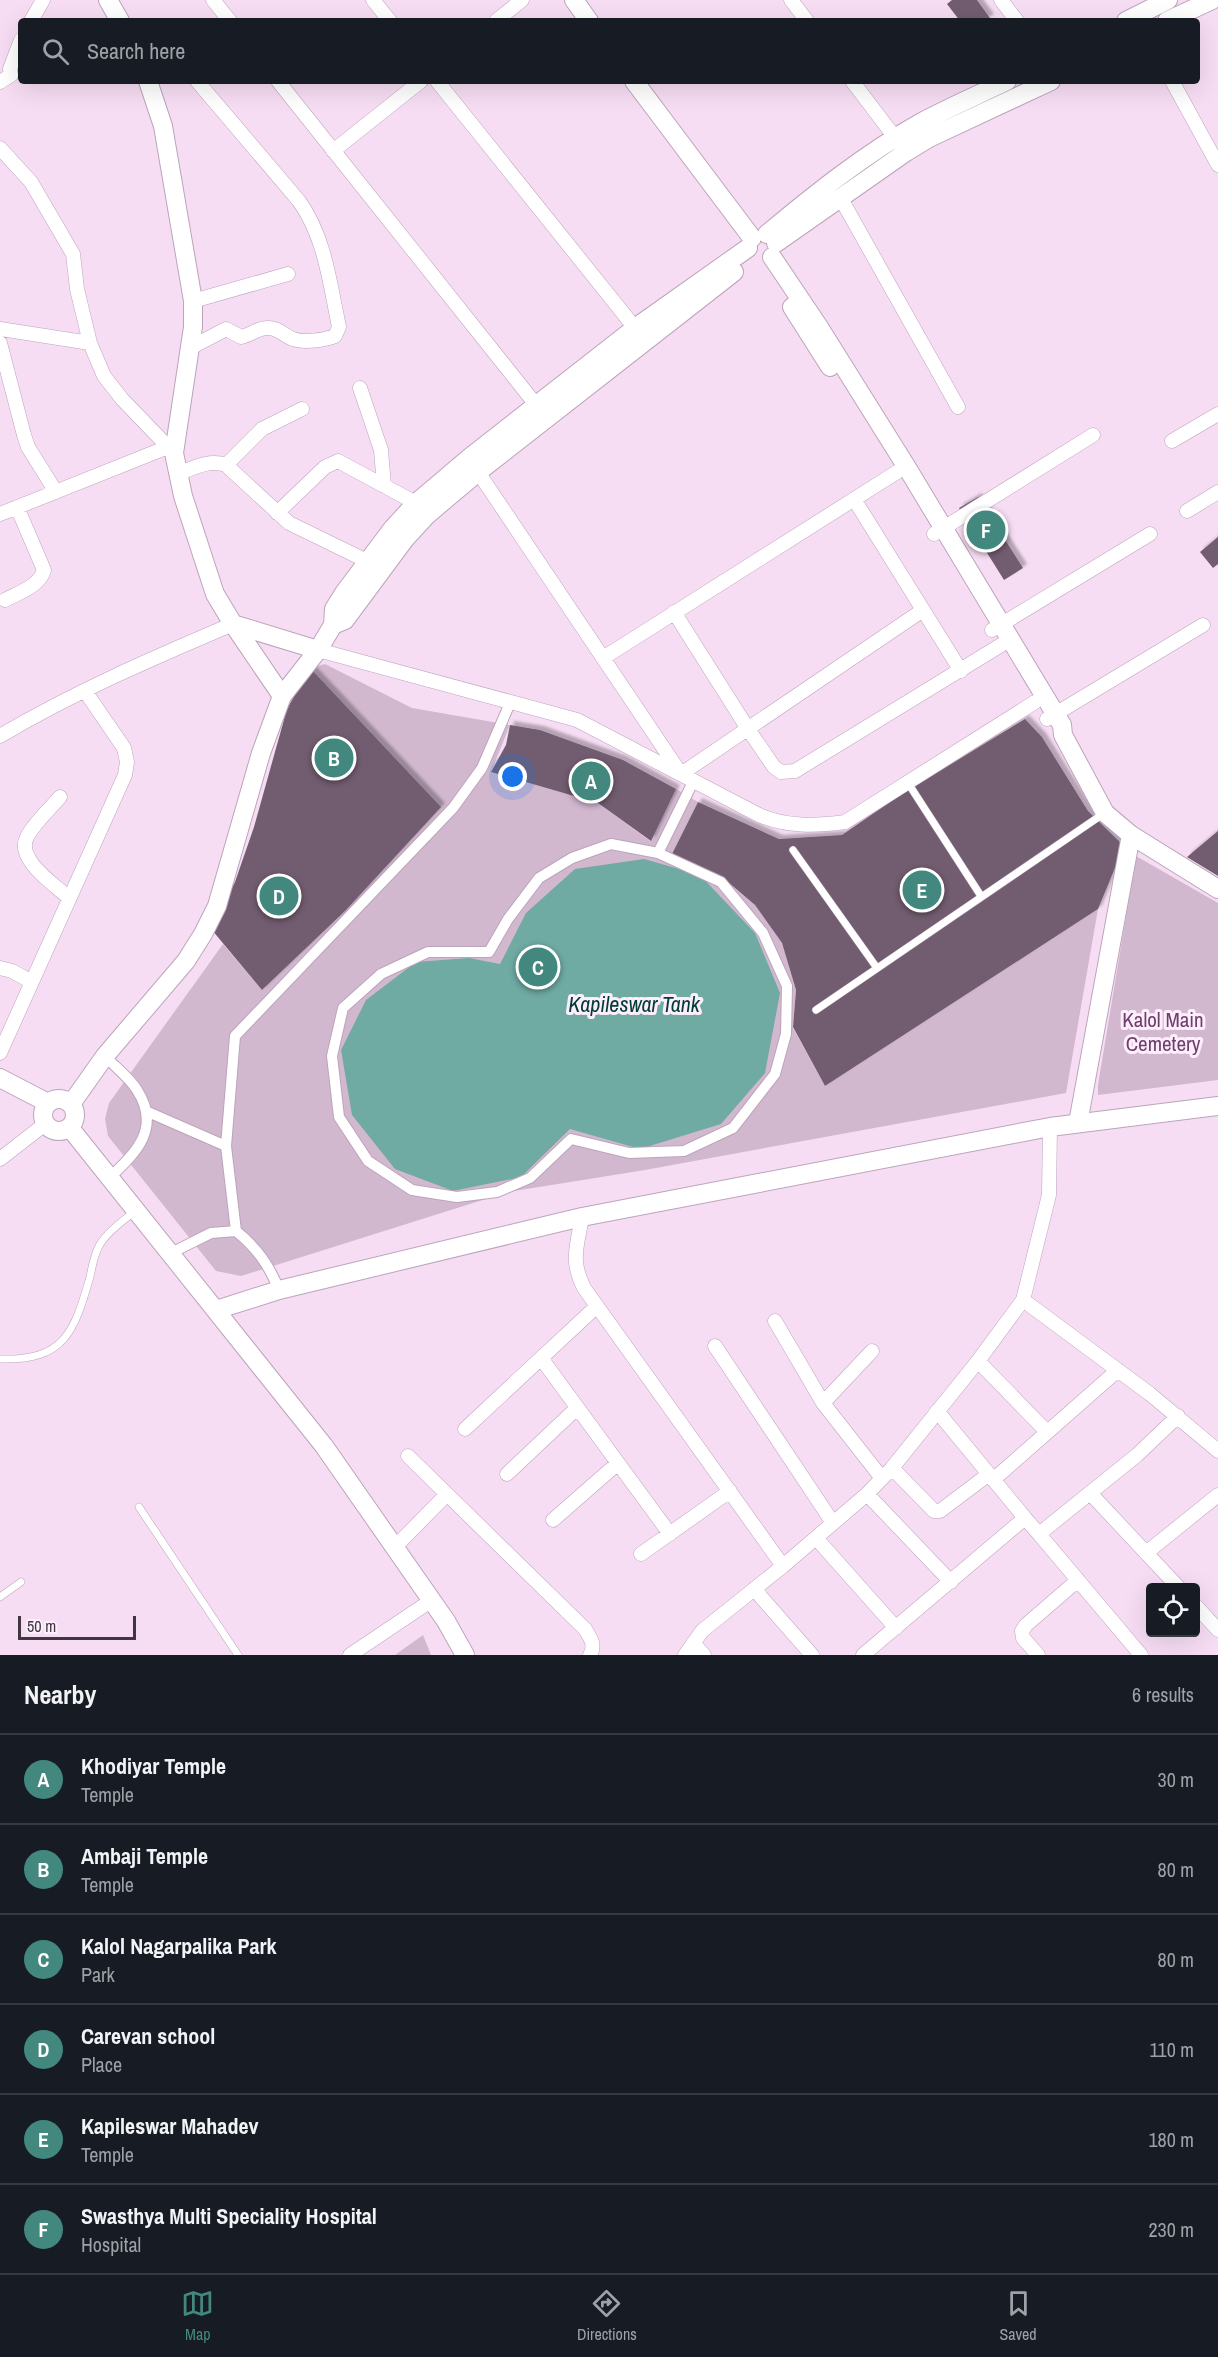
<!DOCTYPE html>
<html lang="en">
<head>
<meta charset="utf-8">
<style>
	:root { --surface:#171b24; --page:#20242c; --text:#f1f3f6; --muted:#9ea1a6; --line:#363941; --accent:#42887e }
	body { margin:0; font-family:"Archivo Narrow",sans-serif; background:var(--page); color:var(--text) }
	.controls { position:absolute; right:18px; bottom:18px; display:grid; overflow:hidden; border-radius:6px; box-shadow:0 6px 24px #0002 }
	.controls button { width:54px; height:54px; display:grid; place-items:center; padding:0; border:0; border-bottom:2px solid var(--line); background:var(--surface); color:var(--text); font:30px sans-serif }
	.scale { position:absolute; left:18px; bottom:15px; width:118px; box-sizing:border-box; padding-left:6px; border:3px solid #40363f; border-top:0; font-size:16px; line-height:21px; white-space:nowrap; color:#40363f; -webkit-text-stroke:4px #fdeefc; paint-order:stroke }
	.you { position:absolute; left:513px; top:777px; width:21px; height:21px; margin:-15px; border:4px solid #fff; border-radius:50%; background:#1a73e8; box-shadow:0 0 0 9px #1a73e833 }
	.badge { display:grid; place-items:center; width:39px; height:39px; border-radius:50%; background:var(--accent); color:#fff; font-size:20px; font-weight:700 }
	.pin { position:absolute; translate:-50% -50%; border:3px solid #fff; box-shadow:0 2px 6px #0006 }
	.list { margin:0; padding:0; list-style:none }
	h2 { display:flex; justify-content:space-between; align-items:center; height:78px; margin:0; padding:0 24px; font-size:26px }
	h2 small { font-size:20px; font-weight:400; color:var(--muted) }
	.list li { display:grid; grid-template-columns:39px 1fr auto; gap:18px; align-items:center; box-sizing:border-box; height:90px; padding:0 24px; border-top:2px solid var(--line) }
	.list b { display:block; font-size:22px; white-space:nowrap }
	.list p { margin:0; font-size:20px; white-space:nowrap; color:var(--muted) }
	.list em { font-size:20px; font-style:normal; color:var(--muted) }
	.icon { flex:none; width:33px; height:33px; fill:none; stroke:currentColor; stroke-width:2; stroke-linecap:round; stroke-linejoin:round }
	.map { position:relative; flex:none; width:1218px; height:1655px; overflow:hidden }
	.search { position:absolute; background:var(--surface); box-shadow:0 6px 24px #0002; left:18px; right:18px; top:18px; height:66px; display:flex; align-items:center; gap:15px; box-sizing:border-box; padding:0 21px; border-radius:6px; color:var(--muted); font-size:22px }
	.sheet { height:618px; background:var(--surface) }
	nav { display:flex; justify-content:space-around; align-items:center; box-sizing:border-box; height:84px; border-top:2px solid var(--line); background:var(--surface); font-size:16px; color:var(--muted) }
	nav a { display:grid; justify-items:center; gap:3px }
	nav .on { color:var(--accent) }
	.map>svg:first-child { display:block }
	.green { fill:#d2b8cf }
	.water { fill:#6faba2 }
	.building { fill:#725d70; filter:url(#shadow) }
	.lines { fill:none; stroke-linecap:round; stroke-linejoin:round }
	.service-casing { stroke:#bca4ba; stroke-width:8 }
	.pedestrian-casing { stroke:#bca4ba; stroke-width:12 }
	.minor-casing { stroke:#bca4ba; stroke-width:15 }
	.tertiary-casing { stroke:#bca4ba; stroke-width:20 }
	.service { stroke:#fff; stroke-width:7 }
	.pedestrian { stroke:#fff; stroke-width:10 }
	.minor { stroke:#fff; stroke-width:14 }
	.tertiary { stroke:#fff; stroke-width:18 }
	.labels { text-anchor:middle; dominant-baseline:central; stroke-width:6; stroke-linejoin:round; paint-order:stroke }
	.park-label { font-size:21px; fill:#6f3e6c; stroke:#fdeefc }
	.water-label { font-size:22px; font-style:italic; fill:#003b35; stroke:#fdeefc }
</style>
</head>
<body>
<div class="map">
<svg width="1218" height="1655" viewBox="0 0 1218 1655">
	<defs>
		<filter id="shadow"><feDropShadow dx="4" dy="-4" stdDeviation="1.5" flood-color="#0004"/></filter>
	</defs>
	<rect width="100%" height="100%" fill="#f7ddf4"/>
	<path class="green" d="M325,664L412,708L510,725L491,772L598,803L650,841L676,789L698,802L671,856L721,876L755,905L782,943L796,990L793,1028L825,1086L1098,909L1066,1093L645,1170L508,1192L241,1276L216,1271L108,1136L105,1119L109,1103L223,944L262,990L345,911L310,668Z
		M1136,856L1218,903V1080L1098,1095V1085Z
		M423,1635L431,1655H395Z"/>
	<path class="water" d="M644,859L700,875L755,933L780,993L765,1073L721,1124L640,1149L570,1129L521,1177L453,1191L395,1169L352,1115L341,1050L366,1000L416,962L469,958L500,964L526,913L575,869Z"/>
	<path class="building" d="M952,0H977L990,18L985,21H960L947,4Z
		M978,497L1023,568L1004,580L959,508Z
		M1218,537V564L1213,568L1200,552Z
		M310,668L441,807L345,911L262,990L212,930L235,882L254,827L287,709Z
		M1025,719L1042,737L1088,811L1124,846L1098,909L825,1086L793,1027L796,990L782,943L755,905L721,876L671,856L698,802L779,839L842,835L899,796Z
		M510,725L540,730L623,760L676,789L651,841L598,803L491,772L506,745Z
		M1218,831V876L1187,857Z"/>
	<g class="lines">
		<defs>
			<path id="service" d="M908,783L981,896
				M793,850L877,968
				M816,1010L1103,814
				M0,1359C65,1361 74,1332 90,1277C92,1267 94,1255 99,1246C107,1232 123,1221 135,1211
				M139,1507L238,1655
				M0,1597L21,1582"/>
			<path id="pedestrian" d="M658,853L721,882L763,933L787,986L786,1034L775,1074L733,1128L684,1151L629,1153L571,1139L530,1178L497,1192L457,1197L412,1190L368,1161L339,1117L332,1056L343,1008L381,974L428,952H489L508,919L539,878L572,858L611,844L658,853L694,780
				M105,1056C115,1067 130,1078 137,1090C161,1127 137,1153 110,1177
				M148,1112L226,1146
				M236,1231L226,1146L235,1036L453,808L482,768L510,703
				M171,1253L211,1233L236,1231C257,1248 269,1265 279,1290"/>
			<path id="minor" d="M213,0L230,21
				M373,0L390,21
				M791,0L807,21
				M1001,0L1017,21
				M31,21L43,0
				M496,21L522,0
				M278,81L537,406
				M437,81L635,328
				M852,81L900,144
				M1172,81L1218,165
				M0,82L11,75L10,69L21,40
				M0,148L31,182L73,254L77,289L90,343L104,376L122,399L174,453
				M333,151L421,81
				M840,197L958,407
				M193,301L288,274
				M0,329L90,343
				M0,343L24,435L28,447L56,492
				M190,348L226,329L241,337C250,335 258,328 267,328C278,327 284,336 293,339C304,343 325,340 335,336L339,327C330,284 325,237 299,201L197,81
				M360,388L381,450L384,486
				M1172,441L1218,414
				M226,465L262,429L302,409
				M474,466L681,774L923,610
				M177,474C193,468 209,459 226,465L289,523L367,561
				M854,499L961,671
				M1187,511L1218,492
				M277,513L325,467L338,461L416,503
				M0,514L168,447
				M934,534L1093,435
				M5,600C18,593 40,586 44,570L17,507
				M674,612L748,729L774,767L781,772L795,771L1001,645
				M992,630L1150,534
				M318,650L577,720L759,815C787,827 816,826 845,822L1035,702
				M603,658L897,472
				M1047,719L1203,625
				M0,736C74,692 153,658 233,624
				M60,797C49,810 34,823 27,837C15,859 55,885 69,898
				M0,968L12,971L32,982
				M0,1053L125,775L127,762L124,748L85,691
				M0,1159L45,1124
				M582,1217C577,1247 570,1260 584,1288L783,1566
				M1023,1300L1150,1394L1218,1451
				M775,1321L823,1403L881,1477
				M715,1346L833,1523
				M541,1358L670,1534
				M978,1361L1047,1432
				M823,1403L872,1351
				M937,1411L1025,1518
				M465,1429L597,1306
				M408,1456L585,1629C590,1637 596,1645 590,1655
				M892,1468L934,1511H940L989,1474
				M507,1474L577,1408
				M993,1480L1118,1370
				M1090,1493L1179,1588
				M867,1494L951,1582
				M553,1520L618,1463
				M1039,1534L1141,1655
				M816,1538L896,1628
				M395,1547L447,1494
				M1146,1553L1218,1495
				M641,1554L730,1491
				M754,1589L812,1655
				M1196,1606L1218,1630
				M693,1643L704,1655
				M350,1655L432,1600
				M685,1655L702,1631L783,1566L867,1494L892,1468L978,1361L1023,1300L1049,1195L1050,1127
				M863,1655L1025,1518L1039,1534L1137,1455L1178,1416
				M1038,1655L1023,1638L1022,1631L1026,1625L1078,1580"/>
			<path id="tertiary" d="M108,0L120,21
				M574,0L589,21
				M1126,21L1168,0
				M1167,21L1212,0
				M148,81L163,126L193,301V327L174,453L183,496L215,594L233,624L282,696
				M634,81L752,238
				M767,234C815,194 865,154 920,123C948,108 978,95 1007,81
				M776,243L906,152L929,138L1051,81
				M772,257L819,327L906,466L1062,725L1063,735L1105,813L1131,835L1218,889
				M792,307L830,367
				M233,624L318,650
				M333,625L345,620L405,539L427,515L478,472L734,272
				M0,1078L48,1103
				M43 1115a16 16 0 1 1 32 0a16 16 0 1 1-32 0Z
				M71,1104L105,1056L186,961L203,934L217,906L261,753L282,696L318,650L333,625L334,609L344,593L393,528L416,503L469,458L635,328L748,248
				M1078,1123L1131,835
				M70,1128L324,1446L446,1621L465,1655
				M216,1310L279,1290L582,1217L1050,1127L1218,1106"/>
		</defs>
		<use href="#service" class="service-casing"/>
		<use href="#pedestrian" class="pedestrian-casing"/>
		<use href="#minor" class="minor-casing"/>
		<use href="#tertiary" class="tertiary-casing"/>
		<use href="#service" class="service"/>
		<use href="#pedestrian" class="pedestrian"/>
		<use href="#minor" class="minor"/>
		<use href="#tertiary" class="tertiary"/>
	</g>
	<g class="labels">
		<g class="park-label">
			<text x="1163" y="1019">Kalol Main<tspan x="1163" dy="24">Cemetery</tspan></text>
		</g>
		<g class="water-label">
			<text x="634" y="1004">Kapileswar Tank</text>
		</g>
	</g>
</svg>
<div class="controls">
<button><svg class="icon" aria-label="locate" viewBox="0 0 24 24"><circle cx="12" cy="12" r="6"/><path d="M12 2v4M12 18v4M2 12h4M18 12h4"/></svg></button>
</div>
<div class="scale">50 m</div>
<div class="you"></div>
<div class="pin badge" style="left:591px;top:781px">A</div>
<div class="pin badge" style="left:334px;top:758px">B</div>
<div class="pin badge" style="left:538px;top:967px">C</div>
<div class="pin badge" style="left:279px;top:896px">D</div>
<div class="pin badge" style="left:922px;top:890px">E</div>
<div class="pin badge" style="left:986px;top:530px">F</div>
<div class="search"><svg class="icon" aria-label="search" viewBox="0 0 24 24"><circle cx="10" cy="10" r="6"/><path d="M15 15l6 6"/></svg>Search here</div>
</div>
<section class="sheet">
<h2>Nearby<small>6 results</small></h2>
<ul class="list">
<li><span class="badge">A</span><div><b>Khodiyar Temple</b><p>Temple</p></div><em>30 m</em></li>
<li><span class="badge">B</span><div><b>Ambaji Temple</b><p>Temple</p></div><em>80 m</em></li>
<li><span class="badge">C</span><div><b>Kalol Nagarpalika Park</b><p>Park</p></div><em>80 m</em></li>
<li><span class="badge">D</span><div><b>Carevan school</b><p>Place</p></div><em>110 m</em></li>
<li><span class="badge">E</span><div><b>Kapileswar Mahadev</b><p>Temple</p></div><em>180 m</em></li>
<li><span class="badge">F</span><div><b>Swasthya Multi Speciality Hospital</b><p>Hospital</p></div><em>230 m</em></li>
</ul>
</section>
<nav>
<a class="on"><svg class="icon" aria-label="map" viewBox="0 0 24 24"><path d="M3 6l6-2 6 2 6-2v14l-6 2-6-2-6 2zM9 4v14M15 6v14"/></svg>Map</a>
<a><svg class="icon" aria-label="directions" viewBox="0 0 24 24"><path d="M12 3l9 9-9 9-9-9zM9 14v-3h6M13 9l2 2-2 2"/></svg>Directions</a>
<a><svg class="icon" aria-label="saved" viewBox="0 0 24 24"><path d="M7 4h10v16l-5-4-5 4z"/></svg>Saved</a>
</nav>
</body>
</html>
